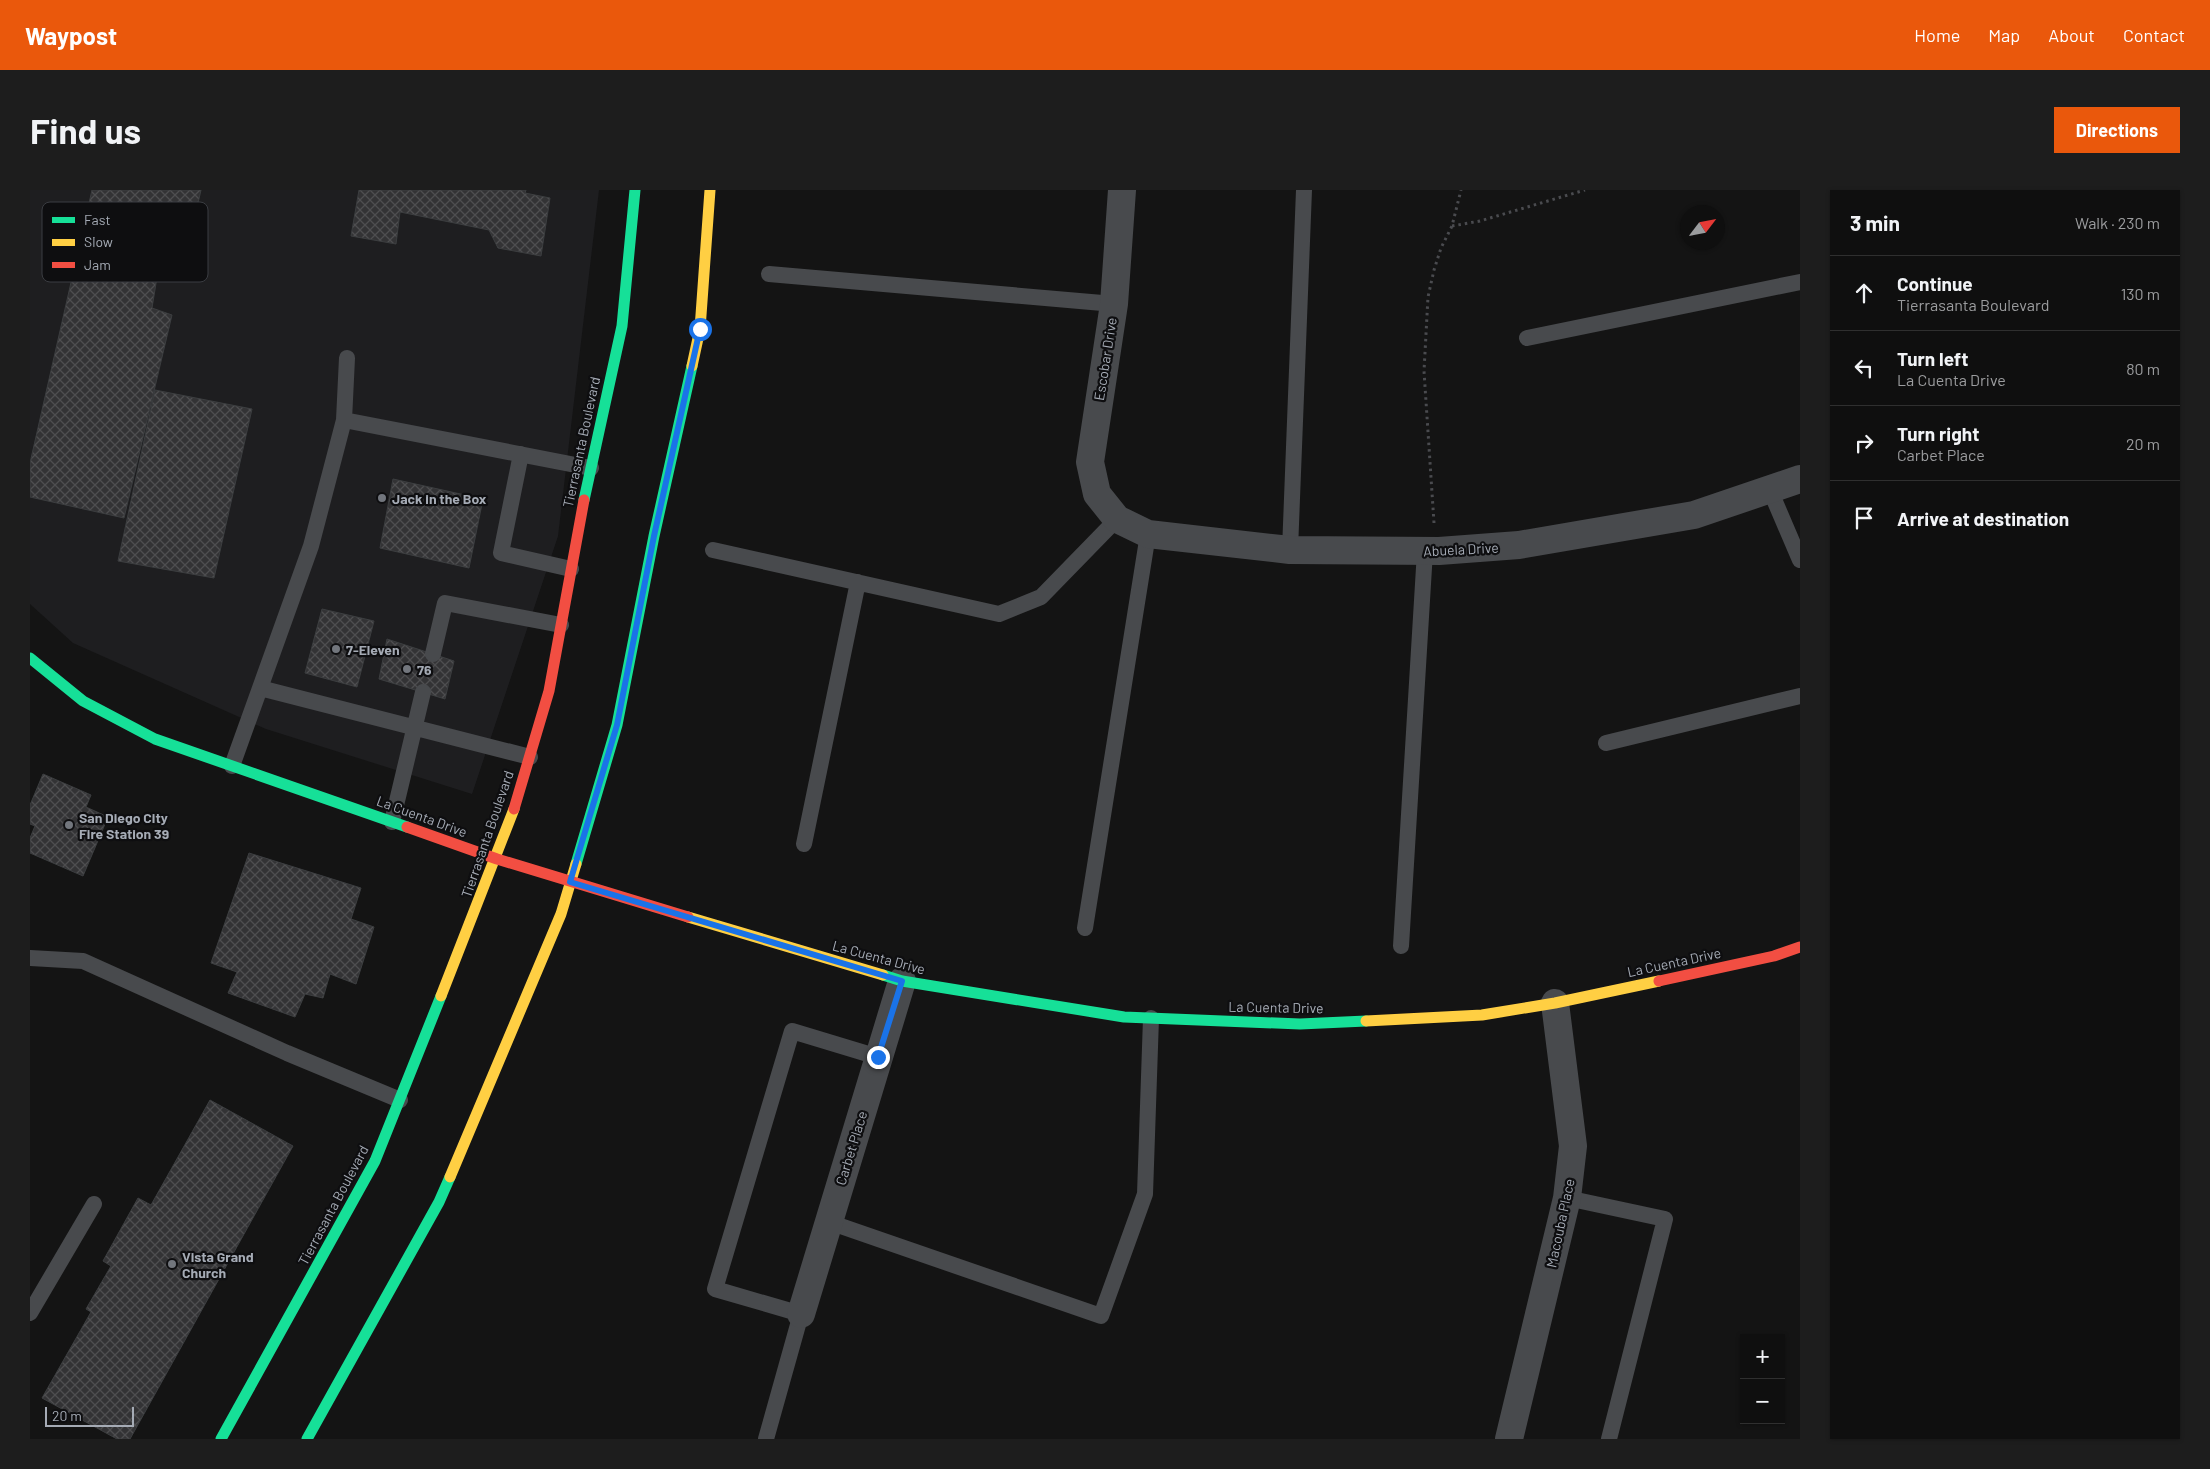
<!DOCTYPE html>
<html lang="en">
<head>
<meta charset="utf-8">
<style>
	:root { --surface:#0f0f0f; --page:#1d1d1d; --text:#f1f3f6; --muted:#9b9c9e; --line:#2f2f2f; --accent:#ea580c }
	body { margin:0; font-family:Barlow,sans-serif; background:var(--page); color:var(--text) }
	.controls { position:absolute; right:15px; bottom:15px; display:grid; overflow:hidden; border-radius:0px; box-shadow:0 1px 4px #0004 }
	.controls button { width:45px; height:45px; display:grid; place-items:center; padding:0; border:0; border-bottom:1px solid var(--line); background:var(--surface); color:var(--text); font:25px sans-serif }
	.compass { position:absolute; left:1650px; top:15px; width:45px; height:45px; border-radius:50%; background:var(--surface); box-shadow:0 1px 4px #0004; rotate:58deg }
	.scale { position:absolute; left:15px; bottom:12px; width:89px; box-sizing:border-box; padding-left:5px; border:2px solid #a5abb5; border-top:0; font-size:14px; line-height:18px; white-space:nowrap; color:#a5abb5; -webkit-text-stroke:4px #0e0e10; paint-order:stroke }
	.stop { position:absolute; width:15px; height:15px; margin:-11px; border:4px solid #1a73e8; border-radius:50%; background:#fff }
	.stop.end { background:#1a73e8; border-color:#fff; box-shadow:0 1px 5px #0008 }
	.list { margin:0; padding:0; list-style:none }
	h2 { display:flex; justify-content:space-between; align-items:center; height:65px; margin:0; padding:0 20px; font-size:21px }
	h2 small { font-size:16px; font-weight:400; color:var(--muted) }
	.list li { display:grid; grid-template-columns:32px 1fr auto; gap:15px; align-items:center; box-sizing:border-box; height:75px; padding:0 20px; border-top:1px solid var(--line) }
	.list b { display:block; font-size:19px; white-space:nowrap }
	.list p { margin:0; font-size:16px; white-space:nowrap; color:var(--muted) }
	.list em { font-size:16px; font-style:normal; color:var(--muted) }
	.icon { flex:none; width:28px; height:28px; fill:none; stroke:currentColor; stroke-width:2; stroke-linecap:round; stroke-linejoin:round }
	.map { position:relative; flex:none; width:1770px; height:1249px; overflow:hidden; border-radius:0px }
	header { display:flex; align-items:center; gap:30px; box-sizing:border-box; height:70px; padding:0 25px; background:var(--accent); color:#fff }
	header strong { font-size:24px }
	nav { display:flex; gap:28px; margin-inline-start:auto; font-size:18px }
	.intro { display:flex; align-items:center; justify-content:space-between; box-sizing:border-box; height:120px; padding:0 30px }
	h1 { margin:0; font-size:35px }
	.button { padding:12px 22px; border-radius:0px; background:var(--accent); color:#fff; font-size:18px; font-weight:700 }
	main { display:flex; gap:30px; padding:0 30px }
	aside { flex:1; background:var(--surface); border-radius:0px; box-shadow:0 1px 4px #0004 }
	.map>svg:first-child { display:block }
	.built { fill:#1e1e20 }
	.building { fill:url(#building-cross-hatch); stroke:#3c3e40 }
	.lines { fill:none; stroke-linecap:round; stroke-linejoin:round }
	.path { stroke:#4a4b4f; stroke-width:3; stroke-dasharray:2.5 4; stroke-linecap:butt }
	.lane { stroke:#484a4d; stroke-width:16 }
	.street { stroke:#484a4d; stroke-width:28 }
	.fast { stroke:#16e098; stroke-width:11 }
	.slow { stroke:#ffcf43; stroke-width:11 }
	.jam { stroke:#f24e42; stroke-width:11 }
	.route { stroke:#1a73e8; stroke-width:6 }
	.poi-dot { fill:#72767d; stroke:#0e0e10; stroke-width:2 }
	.labels { text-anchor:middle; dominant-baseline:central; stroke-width:4.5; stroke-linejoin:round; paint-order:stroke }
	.street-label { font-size:14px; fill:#a5abb5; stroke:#0e0e10 }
	.poi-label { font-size:14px; font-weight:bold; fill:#a5abb5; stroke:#0e0e10; text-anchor:start }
	.key { fill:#0e0e10; stroke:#3b3d42; stroke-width:1 }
	.key-label { font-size:14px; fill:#a5abb5 }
</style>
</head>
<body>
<header>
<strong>Waypost</strong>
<nav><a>Home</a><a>Map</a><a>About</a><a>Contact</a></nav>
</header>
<div class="intro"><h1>Find us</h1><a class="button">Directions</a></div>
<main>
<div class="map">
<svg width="1770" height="1249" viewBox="0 0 1770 1249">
	<defs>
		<pattern id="building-cross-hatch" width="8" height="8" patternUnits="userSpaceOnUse" patternTransform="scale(1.25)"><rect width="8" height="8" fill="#333335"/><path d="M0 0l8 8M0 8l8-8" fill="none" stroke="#4e4e50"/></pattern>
	</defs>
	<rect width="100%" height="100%" fill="#141414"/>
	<path class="built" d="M0,0H569L528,346L442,604L236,539L43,453L0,414Z"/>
	<path class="building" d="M62,0H171L151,89L128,81L122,118L142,125L94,328L0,307V273Z
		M329,0H496L495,3L520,8L511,66L468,58L459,40L370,22L366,54L321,46Z
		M125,200L222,219L184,388L88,371Z
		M363,289L453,309L439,378L350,358Z
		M292,419L344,431L327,497L275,483Z
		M357,449L424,471L415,509L349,489Z
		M13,584L61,605L56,617L78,627L53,686L0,663V648L5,636L0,634V615Z
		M219,663L331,698L321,729L344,737L326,794L300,784L293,808L275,804L265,827L198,803L207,782L181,773Z
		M180,910L263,956L100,1249H87L12,1208L61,1122L56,1119L81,1076L73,1071L108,1008L121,1015Z"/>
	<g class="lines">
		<path class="path" d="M1422,36L1450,31L1555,0
			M1404,333L1394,181L1398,107L1404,80L1411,58L1422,36L1431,0"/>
		<path class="lane" d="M739,84L1084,114
			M1497,148L1770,92
			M314,230L561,278
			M491,264L471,363L541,379
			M1740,300L1770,370
			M683,360L969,424L1011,407L1087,329
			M1260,360L1274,0
			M403,464L415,413L531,435
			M230,498L500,567
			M1576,553L1770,506
			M202,576L281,356L314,230L317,168
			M362,632L393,502
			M774,654L828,392
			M1055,738L1118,344
			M1371,756L1395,361
			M0,768L53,771L257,863L370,910
			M1537,1008L1635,1029L1579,1249
			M799,1032L1071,1126L1115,1004L1121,828
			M0,1123L64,1014
			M736,1249L771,1124L685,1099L762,841L848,867"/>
		<path class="street" d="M1092,0L1084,114L1060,272L1067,304L1087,329L1118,344L1260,360L1409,361L1489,355L1664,325L1770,289
			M771,1124L872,791
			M1479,1249L1537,1008L1543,956L1525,813"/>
		<path class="fast" d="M554,310L592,136L605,0
			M0,468L53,511L125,549L377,637
			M546,674L587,535L624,346L662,176
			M853,785L872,791L1094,827L1270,834L1336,831
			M191,1249L345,971L411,806
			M277,1249L409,1012L420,987"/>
		<path class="slow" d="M662,176L670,139L680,0
			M658,727L853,785
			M411,806L484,619
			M1336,831L1452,825L1525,813L1629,791
			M420,987L531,724L546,674"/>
		<path class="jam" d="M484,619L519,501L554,310
			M377,637L467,669L658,727
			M1629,791L1744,766L1770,757"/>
	</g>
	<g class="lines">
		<path class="route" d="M670,139L624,346L587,535L540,692L872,791L848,867"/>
	</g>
	<g class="poi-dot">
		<circle cx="352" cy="308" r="5"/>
		<circle cx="306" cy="459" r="5"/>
		<circle cx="377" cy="479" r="5"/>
		<circle cx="39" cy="635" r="5"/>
		<circle cx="142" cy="1074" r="5"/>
	</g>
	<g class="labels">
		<g class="street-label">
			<text transform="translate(1075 169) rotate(-81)">Escobar Drive</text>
			<text transform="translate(551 252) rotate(-78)">Tierrasanta Boulevard</text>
			<text transform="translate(1431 359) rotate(-3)">Abuela Drive</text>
			<text transform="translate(392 626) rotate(20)">La Cuenta Drive</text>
			<text transform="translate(457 644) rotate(-71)">Tierrasanta Boulevard</text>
			<text transform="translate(849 767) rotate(15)">La Cuenta Drive</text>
			<text transform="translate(1644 772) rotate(-12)">La Cuenta Drive</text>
			<text transform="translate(1246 817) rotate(1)">La Cuenta Drive</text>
			<text transform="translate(821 958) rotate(-73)">Carbet Place</text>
			<text transform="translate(303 1015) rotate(-62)">Tierrasanta Boulevard</text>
			<text transform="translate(1530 1033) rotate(-78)">Macouba Place</text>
		</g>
		<g class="poi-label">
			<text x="362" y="308">Jack in the Box</text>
			<text x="316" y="459">7-Eleven</text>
			<text x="387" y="479">76</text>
			<text x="49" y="627">San Diego City<tspan x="49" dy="16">Fire Station 39</tspan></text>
			<text x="152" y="1066">Vista Grand<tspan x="152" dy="16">Church</tspan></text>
		</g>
	</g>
	<rect x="12" y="12" width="166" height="80" rx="8" class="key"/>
	<rect x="22" y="27" width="23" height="6" fill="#16e098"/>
	<rect x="22" y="49" width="23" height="7" fill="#ffcf43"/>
	<rect x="22" y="72" width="23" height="6" fill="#f24e42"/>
	<g class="key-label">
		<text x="54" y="35">Fast</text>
		<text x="54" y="57">Slow</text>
		<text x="54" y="80">Jam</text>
	</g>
</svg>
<div class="controls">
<button>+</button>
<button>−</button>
</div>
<svg class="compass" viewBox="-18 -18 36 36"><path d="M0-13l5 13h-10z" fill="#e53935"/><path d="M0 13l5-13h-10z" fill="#9b9c9e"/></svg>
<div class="scale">20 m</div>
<div class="stop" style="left:670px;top:139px"></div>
<div class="stop end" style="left:848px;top:867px"></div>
</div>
<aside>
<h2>3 min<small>Walk · 230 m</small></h2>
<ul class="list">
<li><svg class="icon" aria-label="ahead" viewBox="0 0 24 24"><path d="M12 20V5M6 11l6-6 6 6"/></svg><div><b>Continue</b><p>Tierrasanta Boulevard</p></div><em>130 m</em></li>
<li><svg class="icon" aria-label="left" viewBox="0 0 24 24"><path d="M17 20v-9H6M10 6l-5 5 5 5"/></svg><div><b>Turn left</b><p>La Cuenta Drive</p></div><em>80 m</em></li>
<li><svg class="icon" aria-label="right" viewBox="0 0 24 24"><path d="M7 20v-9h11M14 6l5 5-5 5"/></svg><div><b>Turn right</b><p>Carbet Place</p></div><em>20 m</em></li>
<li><svg class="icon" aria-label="arrive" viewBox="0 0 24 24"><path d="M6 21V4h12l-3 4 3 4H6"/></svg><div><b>Arrive at destination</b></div></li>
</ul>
</aside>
</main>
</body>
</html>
